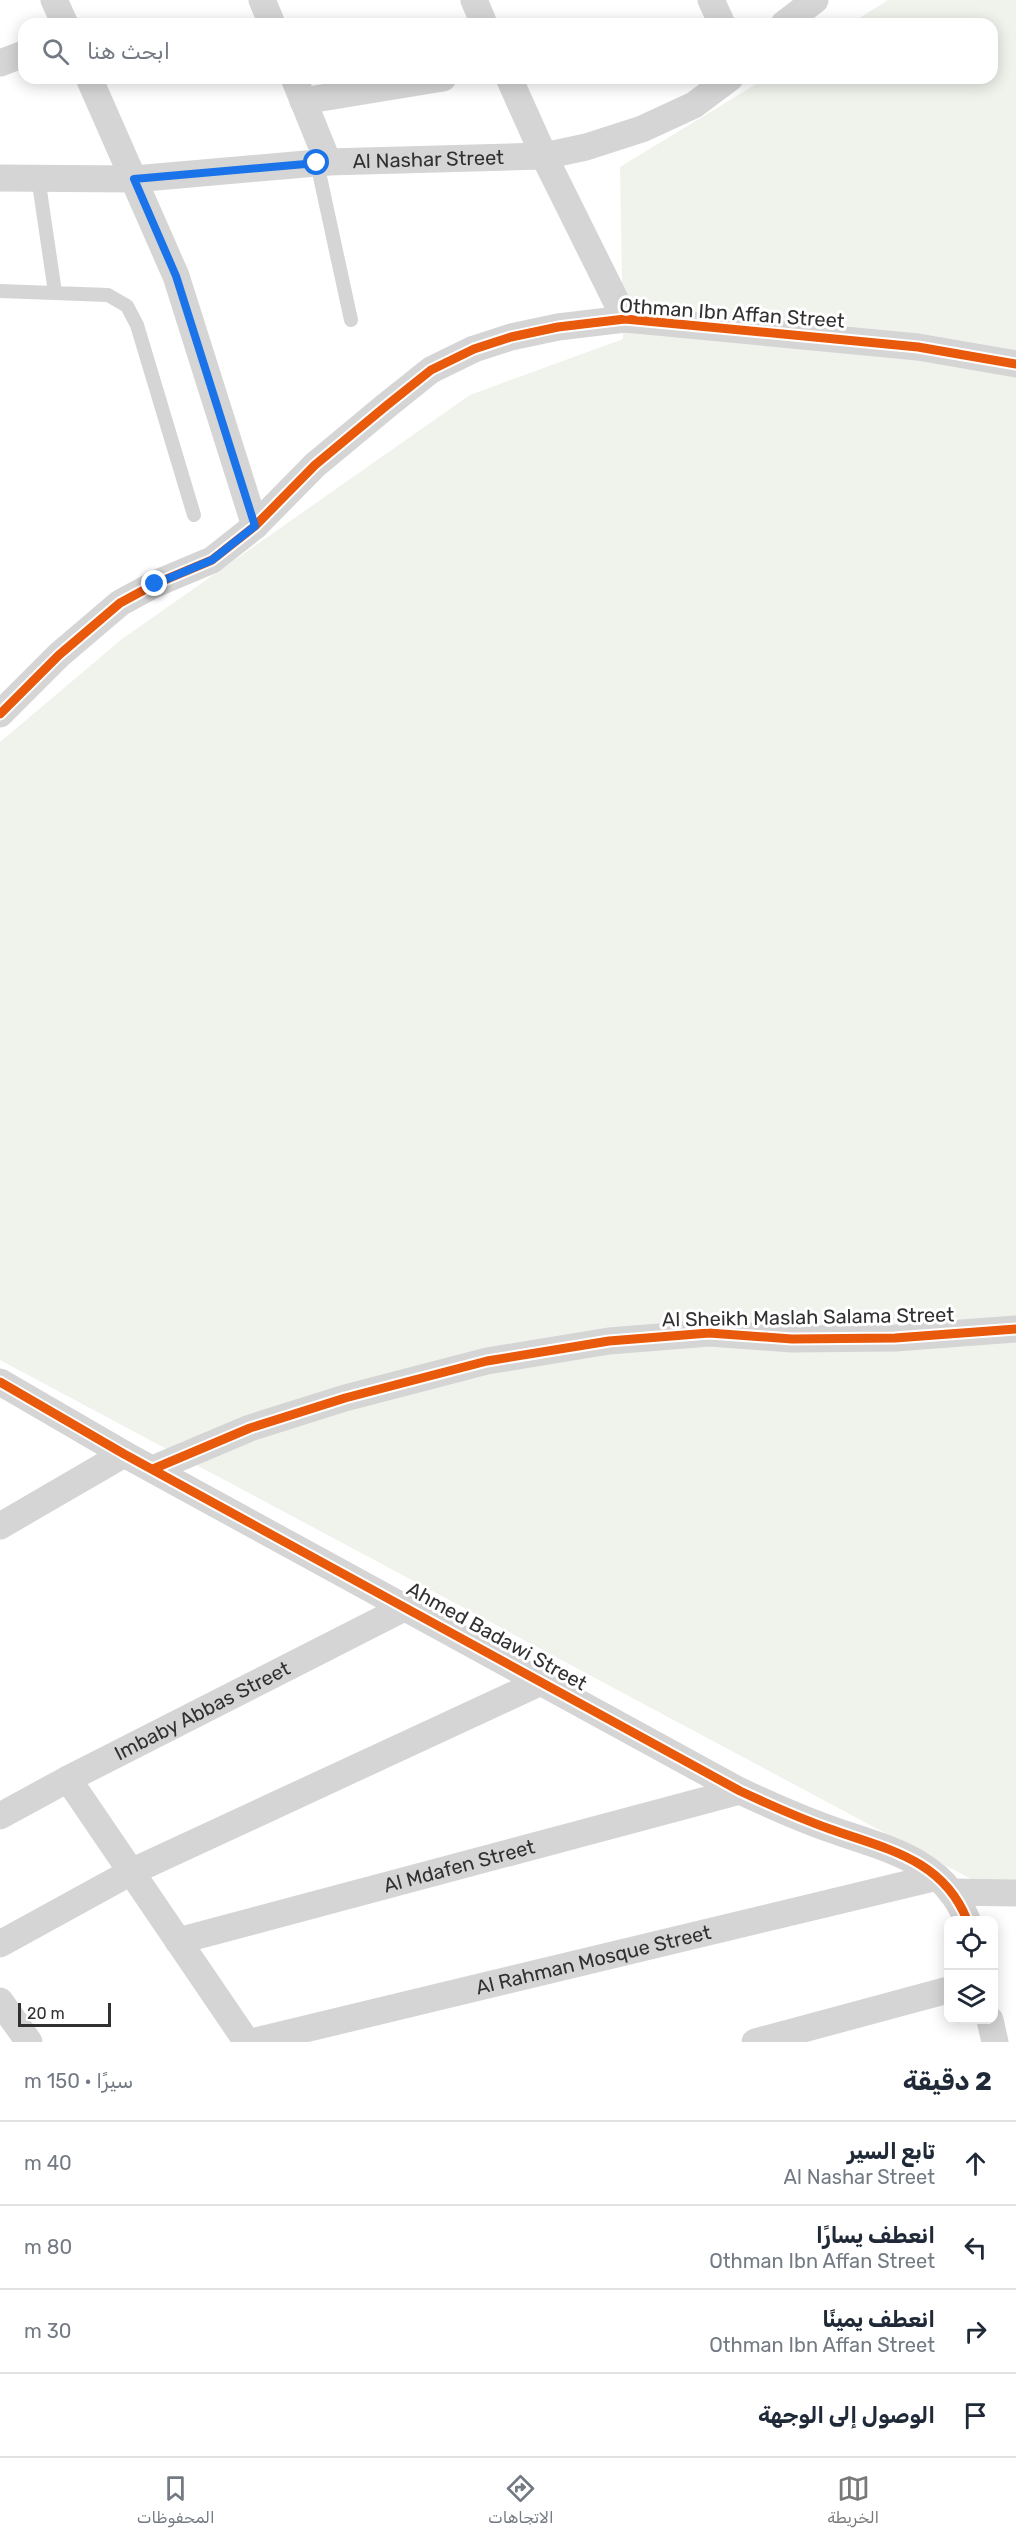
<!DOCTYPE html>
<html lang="ar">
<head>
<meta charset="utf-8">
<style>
	:root { --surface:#fff; --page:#f6f6f7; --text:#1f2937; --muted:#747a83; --line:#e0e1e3; --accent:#797979 }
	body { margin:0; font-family:Rubik,Cairo,sans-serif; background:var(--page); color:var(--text); direction:rtl }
	.controls { position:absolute; right:18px; bottom:18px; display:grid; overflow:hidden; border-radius:12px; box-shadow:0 3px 15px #0003 }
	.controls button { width:54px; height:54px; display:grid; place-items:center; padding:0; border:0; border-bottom:2px solid var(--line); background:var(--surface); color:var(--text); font:30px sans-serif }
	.scale { position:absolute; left:18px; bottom:15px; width:93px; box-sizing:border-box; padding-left:6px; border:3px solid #313131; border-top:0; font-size:16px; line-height:21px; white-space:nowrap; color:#313131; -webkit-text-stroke:4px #fff; paint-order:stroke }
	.stop { position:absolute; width:18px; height:18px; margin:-14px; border:4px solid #1a73e8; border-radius:50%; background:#fff }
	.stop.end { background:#1a73e8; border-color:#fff; box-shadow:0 2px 6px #0008 }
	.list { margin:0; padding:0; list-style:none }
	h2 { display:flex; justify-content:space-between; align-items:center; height:78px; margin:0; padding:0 24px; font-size:26px }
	h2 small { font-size:20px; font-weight:400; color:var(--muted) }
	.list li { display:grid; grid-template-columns:39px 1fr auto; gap:18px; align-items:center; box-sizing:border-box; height:84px; padding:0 24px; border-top:2px solid var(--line) }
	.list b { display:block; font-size:22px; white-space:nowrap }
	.list p { margin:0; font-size:20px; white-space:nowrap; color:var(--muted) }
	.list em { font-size:20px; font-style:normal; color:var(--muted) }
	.icon { flex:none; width:33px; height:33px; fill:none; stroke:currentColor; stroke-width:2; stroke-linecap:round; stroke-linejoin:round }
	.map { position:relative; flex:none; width:1016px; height:2042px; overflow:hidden; direction:ltr }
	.search { position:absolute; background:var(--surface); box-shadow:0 3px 15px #0003; left:18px; right:18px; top:18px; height:66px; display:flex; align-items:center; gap:15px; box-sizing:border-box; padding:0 21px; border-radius:18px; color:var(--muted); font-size:22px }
	.sheet { height:414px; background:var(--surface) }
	nav { display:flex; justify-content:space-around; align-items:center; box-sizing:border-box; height:84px; border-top:2px solid var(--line); background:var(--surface); font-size:16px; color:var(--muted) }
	nav a { display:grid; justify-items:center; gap:3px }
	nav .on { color:var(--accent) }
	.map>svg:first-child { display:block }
	.green { fill:#f0f3ec }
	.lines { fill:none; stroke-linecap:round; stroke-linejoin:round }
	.service { stroke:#d5d5d5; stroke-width:14 }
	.minor { stroke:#d5d5d5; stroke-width:27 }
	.cycleway-casing { stroke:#fff; stroke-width:13 }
	.cycleway { stroke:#e8590c; stroke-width:9 }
	.route { stroke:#1a73e8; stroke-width:8 }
	.labels { text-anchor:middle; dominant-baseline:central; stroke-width:6; stroke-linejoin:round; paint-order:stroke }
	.street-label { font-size:20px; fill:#313131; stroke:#fff }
</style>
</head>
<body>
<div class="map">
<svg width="1016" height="2042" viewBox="0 0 1016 2042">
	<rect width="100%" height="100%" fill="#fff"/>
	<path class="green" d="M888,0H1016V1903L0,1360V742L122,639L470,395L623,339L620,167L766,78H992V24H850Z"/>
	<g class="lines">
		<path class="service" d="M317,163L351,320
			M38,177L55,292
			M0,291L108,295L127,306L137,325L194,515"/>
		<g class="minor">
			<path d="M54,0L65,24"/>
			<path d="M262,0L272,24"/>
			<path d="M474,0L484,24"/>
			<path d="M711,0L722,24"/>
			<path d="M784,24L815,0"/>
			<path d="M0,63L24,54"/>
			<path d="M89,78L176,276L255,526"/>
			<path d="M294,78L328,162"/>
			<path d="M509,78L544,156L625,319"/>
			<path d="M303,101L443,78"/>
			<path id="s1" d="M0,178L134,179L328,162L544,156L586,147L642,129L694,105L730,78"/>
			<path d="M0,714L59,655L120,603L155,584L212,560L255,526L315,465L386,406L431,370L474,349L511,337L558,327L625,319L918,347L1016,364"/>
			<path d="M0,1382L124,1454L740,1791C770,1805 799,1818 830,1829C886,1849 943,1859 967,1920"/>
			<path d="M153,1469L250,1428L345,1398L487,1361L609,1341L709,1333L792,1339L895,1338L1016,1329"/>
			<path d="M0,1526L124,1454"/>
			<path d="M68,1779L247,2042"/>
			<path id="s2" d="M0,1816L68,1779L406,1607"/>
			<path d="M951,1892L1016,1893"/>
			<path id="s3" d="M178,1941L740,1791"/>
			<path d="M0,1944L131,1872L541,1682"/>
			<path d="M0,2001L29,2042"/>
			<path d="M990,2020L995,2042"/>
			<path id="s4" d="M251,2042L937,1877"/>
			<path d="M755,2042L948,1990"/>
		</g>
		<defs>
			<path id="cycleway" d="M0,714L59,655L120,603L155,584L212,560L255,526L315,465L386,406L431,370L474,349L511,337L558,327L625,319L918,347L1016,364
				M0,1382L124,1454L740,1791C770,1805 799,1818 830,1829C886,1849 943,1859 967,1920
				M153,1469L250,1428L345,1398L487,1361L609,1341L709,1333L792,1339L895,1338L1016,1329"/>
		</defs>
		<use href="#cycleway" class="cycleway-casing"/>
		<use href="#cycleway" class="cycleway"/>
	</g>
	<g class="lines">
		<path class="route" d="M155,584L212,560L255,526L176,276L134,179L317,163"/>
	</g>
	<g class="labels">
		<g class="street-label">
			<text stroke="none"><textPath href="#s1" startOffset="429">Al Nashar Street</textPath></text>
			<text transform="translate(732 313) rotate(4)">Othman Ibn Affan Street</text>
			<text transform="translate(808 1317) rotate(-1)">Al Sheikh Maslah Salama Street</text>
			<text transform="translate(497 1636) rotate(29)">Ahmed Badawi Street</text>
			<text stroke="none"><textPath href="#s2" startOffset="228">Imbaby Abbas Street</textPath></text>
			<text stroke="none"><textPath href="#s3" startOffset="291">Al Mdafen Street</textPath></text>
			<text stroke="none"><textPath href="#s4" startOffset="352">Al Rahman Mosque Street</textPath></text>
		</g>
	</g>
</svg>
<div class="controls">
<button><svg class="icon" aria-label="locate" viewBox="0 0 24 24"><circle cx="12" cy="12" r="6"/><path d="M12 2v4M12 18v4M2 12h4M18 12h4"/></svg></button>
<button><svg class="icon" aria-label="layers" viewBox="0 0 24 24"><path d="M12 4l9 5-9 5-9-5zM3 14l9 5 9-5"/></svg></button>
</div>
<div class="scale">20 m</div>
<div class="stop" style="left:317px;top:163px"></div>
<div class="stop end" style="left:155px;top:584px"></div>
<div class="search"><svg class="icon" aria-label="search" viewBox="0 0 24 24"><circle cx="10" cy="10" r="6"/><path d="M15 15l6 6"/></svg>ابحث هنا</div>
</div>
<section class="sheet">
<h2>2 دقيقة<small>سيرًا · 150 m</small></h2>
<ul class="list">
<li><svg class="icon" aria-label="ahead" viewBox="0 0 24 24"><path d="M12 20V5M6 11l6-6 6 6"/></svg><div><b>تابع السير</b><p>Al Nashar Street</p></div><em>40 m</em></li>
<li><svg class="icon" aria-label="left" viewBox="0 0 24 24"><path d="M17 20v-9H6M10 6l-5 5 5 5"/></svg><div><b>انعطف يسارًا</b><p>Othman Ibn Affan Street</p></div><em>80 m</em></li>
<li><svg class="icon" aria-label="right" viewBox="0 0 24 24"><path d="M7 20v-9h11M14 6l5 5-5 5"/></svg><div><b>انعطف يمينًا</b><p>Othman Ibn Affan Street</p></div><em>30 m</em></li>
<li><svg class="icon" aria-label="arrive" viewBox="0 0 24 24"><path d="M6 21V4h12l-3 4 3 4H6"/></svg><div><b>الوصول إلى الوجهة</b></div></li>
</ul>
</section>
<nav>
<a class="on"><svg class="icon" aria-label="map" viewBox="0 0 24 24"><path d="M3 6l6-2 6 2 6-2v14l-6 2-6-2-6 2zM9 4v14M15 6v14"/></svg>الخريطة</a>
<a><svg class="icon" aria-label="directions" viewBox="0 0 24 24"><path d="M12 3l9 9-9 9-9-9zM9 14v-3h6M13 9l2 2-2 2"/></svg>الاتجاهات</a>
<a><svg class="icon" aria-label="saved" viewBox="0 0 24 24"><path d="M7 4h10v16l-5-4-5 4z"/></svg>المحفوظات</a>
</nav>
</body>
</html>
